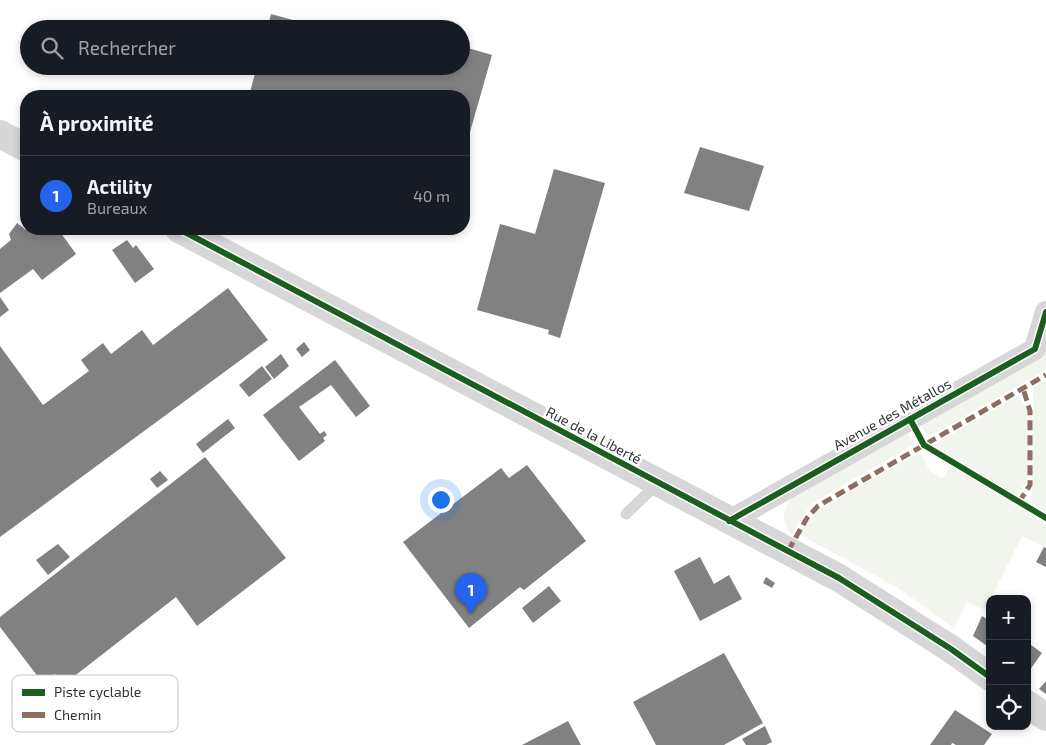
<!DOCTYPE html>
<html lang="fr">
<head>
<meta charset="utf-8">
<style>
	:root { --surface:#171b24; --page:#20242c; --text:#f1f3f6; --muted:#9ea1a6; --line:#363941; --accent:#2563eb }
	body { margin:0; font-family:"Exo 2",sans-serif; background:var(--page); color:var(--text) }
	.controls { position:absolute; right:15px; bottom:15px; display:grid; overflow:hidden; border-radius:10px; box-shadow:0 2px 8px #0003 }
	.controls button { width:45px; height:45px; display:grid; place-items:center; padding:0; border:0; border-bottom:1px solid var(--line); background:var(--surface); color:var(--text); font:25px sans-serif }
	.you { position:absolute; left:440px; top:499px; width:18px; height:18px; margin:-12px; border:4px solid #fff; border-radius:50%; background:#1a73e8; box-shadow:0 0 0 8px #1a73e833 }
	.badge { display:grid; place-items:center; width:32px; height:32px; border-radius:50%; background:var(--accent); color:#fff; font-size:16px; font-weight:700 }
	.pin { position:absolute; translate:-50% -41px; filter:drop-shadow(0 1px 2px #0008) }
	.pin::after { content:''; position:absolute; top:26px; width:18px; height:15px; background:inherit; clip-path:polygon(0 0,100% 0,50% 100%) }
	.list { margin:0; padding:0; list-style:none }
	h2 { display:flex; justify-content:space-between; align-items:center; height:65px; margin:0; padding:0 20px; font-size:21px }
	h2 small { font-size:16px; font-weight:400; color:var(--muted) }
	.list li { display:grid; grid-template-columns:32px 1fr auto; gap:15px; align-items:center; box-sizing:border-box; height:80px; padding:0 20px; border-top:1px solid var(--line) }
	.list b { display:block; font-size:19px; white-space:nowrap }
	.list p { margin:0; font-size:16px; white-space:nowrap; color:var(--muted) }
	.list em { font-size:16px; font-style:normal; color:var(--muted) }
	.icon { flex:none; width:28px; height:28px; fill:none; stroke:currentColor; stroke-width:2; stroke-linecap:round; stroke-linejoin:round }
	.map { position:relative; flex:none; width:1046px; height:745px; overflow:hidden }
	.search { position:absolute; background:var(--surface); box-shadow:0 2px 8px #0003; left:20px; top:20px; width:450px; height:55px; display:flex; align-items:center; gap:12px; box-sizing:border-box; padding:0 18px; border-radius:28px; color:var(--muted); font-size:19px }
	.panel { position:absolute; background:var(--surface); box-shadow:0 2px 8px #0003; left:20px; top:90px; width:450px; height:145px; border-radius:20px }
	.map>svg:first-child { display:block }
	.green { fill:#f1f5ed }
	.building { fill:#818181 }
	.lines { fill:none; stroke-linecap:round; stroke-linejoin:round }
	.service { stroke:#d7d7d7; stroke-width:11 }
	.minor { stroke:#d7d7d7; stroke-width:22 }
	.tertiary { stroke:#d7d7d7; stroke-width:28 }
	.quiet { stroke:#8d6e63; stroke-width:5; stroke-dasharray:10 5; stroke-linecap:butt }
	.cycleway-casing { stroke:#fff; stroke-width:9 }
	.cycleway { stroke:#1b5e20; stroke-width:6 }
	.labels { text-anchor:middle; dominant-baseline:central; stroke-width:5; stroke-linejoin:round; paint-order:stroke }
	.street-label { font-size:14px; fill:#333; stroke:#fff }
	.key { fill:#fff; stroke:#c2c2c2; stroke-width:1 }
	.key-label { font-size:14px; fill:#333 }
</style>
</head>
<body>
<div class="map">
<svg width="1046" height="745" viewBox="0 0 1046 745">
	<rect width="100%" height="100%" fill="#fff"/>
	<path class="green" d="M1046,346V370L928,437L921,424Z
		M1046,380V512L1032,503L1033,387Z
		M1019,395L1028,410V479L1017,496L933,445Z
		M907,431L915,444L812,503L792,534C783,525 781,514 788,503C799,486 884,444 907,431Z
		M920,452L930,471L942,479L951,466L1046,524V548L1022,536L985,610L967,602L954,628L898,588L799,534L819,509Z"/>
	<path class="building" d="M271,14L322,28L321,29H267Z
		M461,46L492,55L464,153V96H249L257,66H461Z
		M700,147L764,166L749,211L684,193Z
		M554,169L605,183L560,338L548,334L549,330L477,310L500,224L535,234Z
		M17,223L26,230L58,229L76,254L42,280L33,269L0,293V249L11,240L9,234Z
		M127,240L133,248L136,245L154,269L135,283L112,250Z
		M228,288L268,340L0,537V346L43,405L89,371L81,360L103,343L111,354L142,330L153,345Z
		M0,297L9,310L0,317Z
		M304,342L310,350L302,357L296,349Z
		M281,354L289,366L274,379L265,367Z
		M335,360L370,406L356,417L331,385L299,407L320,434L324,431L327,435L323,438L325,441L299,461L263,415Z
		M262,366L272,379L249,397L239,385Z
		M228,419L235,428L203,453L196,444Z
		M205,457L286,558L197,626L176,597L63,685L55,674L42,682L0,627V617Z
		M527,465L586,541L524,590L520,587L469,628L403,542L501,468L509,478Z
		M160,471L168,480L157,488L150,479Z
		M58,544L70,557L48,575L36,560Z
		M1044,547L1046,548V567L1036,562Z
		M700,557L714,584L729,575L742,599L700,621L674,571Z
		M766,577L775,583L772,588L763,583Z
		M549,586L561,601L533,623L522,608Z
		M982,616L990,621V648L973,636Z
		M1027,642L1042,653L1027,674Z
		M724,653L763,723L724,745H656L633,702Z
		M1046,681V694L1039,689Z
		M955,710L992,734L984,745H956L952,743L951,745H930Z
		M568,721L581,745H522Z
		M765,726L772,742L766,745H746L742,739Z"/>
	<g class="lines">
		<path class="service" d="M626,514L658,483"/>
		<path class="minor" d="M729,521L1035,349L1046,312"/>
		<path class="tertiary" d="M0,134L26,148
			M179,229L839,578L951,649L990,677
			M1027,704L1046,717"/>
		<path class="quiet" d="M1019,502L1030,485V411L1023,388
			M788,551L807,518L818,506L1046,375"/>
		<defs>
			<path id="cycleway" d="M179,229L839,578L951,649L990,677
				M910,419L924,445L1046,518
				M729,521L1035,349L1046,312"/>
		</defs>
		<use href="#cycleway" class="cycleway-casing"/>
		<use href="#cycleway" class="cycleway"/>
	</g>
	<g class="labels">
		<g class="street-label">
			<text transform="translate(892 414) rotate(-29)">Avenue des Métallos</text>
			<text transform="translate(594 435) rotate(28)">Rue de la Liberté</text>
		</g>
	</g>
	<rect x="12" y="675" width="166" height="57" rx="8" class="key"/>
	<rect x="22" y="689" width="23" height="7" fill="#1b5e20"/>
	<rect x="22" y="712" width="23" height="6" fill="#8d6e63"/>
	<g class="key-label">
		<text x="54" y="697">Piste cyclable</text>
		<text x="54" y="720">Chemin</text>
	</g>
</svg>
<div class="controls">
<button>+</button>
<button>−</button>
<button><svg class="icon" aria-label="locate" viewBox="0 0 24 24"><circle cx="12" cy="12" r="6"/><path d="M12 2v4M12 18v4M2 12h4M18 12h4"/></svg></button>
</div>
<div class="you"></div>
<div class="pin badge" style="left:471px;top:614px">1</div>
<div class="search"><svg class="icon" aria-label="search" viewBox="0 0 24 24"><circle cx="10" cy="10" r="6"/><path d="M15 15l6 6"/></svg>Rechercher</div>
<section class="panel">
<h2>À proximité<small></small></h2>
<ul class="list">
<li><span class="badge">1</span><div><b>Actility</b><p>Bureaux</p></div><em>40 m</em></li>
</ul>
</section>
</div>
</body>
</html>
